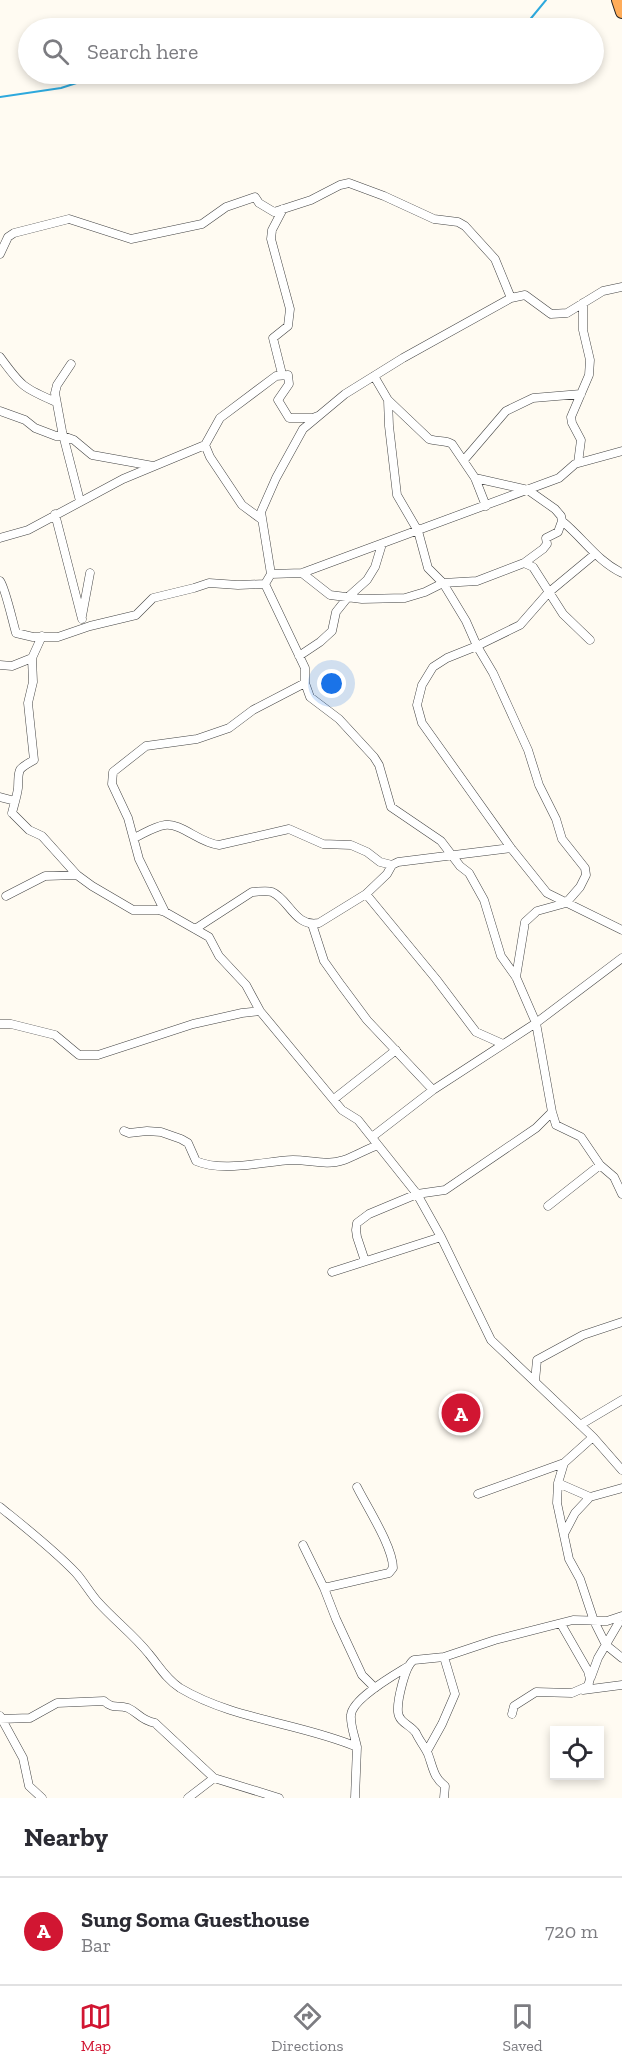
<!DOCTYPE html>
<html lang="en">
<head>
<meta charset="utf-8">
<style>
	:root { --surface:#fff; --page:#f2f2f3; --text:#2b2b33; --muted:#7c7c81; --line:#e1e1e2; --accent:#d11632 }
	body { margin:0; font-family:"Zilla Slab",serif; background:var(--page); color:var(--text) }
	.controls { position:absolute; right:18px; bottom:18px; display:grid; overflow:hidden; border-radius:0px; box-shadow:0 3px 9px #0003 }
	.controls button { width:54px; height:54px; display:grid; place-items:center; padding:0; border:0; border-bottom:2px solid var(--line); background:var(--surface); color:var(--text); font:30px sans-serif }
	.you { position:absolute; left:332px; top:684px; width:21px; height:21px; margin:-15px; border:4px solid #fff; border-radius:50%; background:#1a73e8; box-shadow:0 0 0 9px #1a73e833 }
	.badge { display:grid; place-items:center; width:39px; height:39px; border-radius:50%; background:var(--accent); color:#fff; font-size:20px; font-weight:700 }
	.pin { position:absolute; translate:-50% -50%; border:3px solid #fff; box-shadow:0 2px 6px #0006 }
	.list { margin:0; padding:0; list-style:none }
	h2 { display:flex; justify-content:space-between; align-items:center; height:78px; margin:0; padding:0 24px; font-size:26px }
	h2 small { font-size:20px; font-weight:400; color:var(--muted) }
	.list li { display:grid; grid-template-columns:39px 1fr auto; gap:18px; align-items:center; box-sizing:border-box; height:108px; padding:0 24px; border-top:2px solid var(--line) }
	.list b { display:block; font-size:22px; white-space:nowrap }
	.list p { margin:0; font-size:20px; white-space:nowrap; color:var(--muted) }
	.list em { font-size:20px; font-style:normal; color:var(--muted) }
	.icon { flex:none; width:33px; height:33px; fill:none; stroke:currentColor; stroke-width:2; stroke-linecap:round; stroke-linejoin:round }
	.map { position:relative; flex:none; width:622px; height:1798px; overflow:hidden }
	.search { position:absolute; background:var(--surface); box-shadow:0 3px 9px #0003; left:18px; right:18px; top:18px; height:66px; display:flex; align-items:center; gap:15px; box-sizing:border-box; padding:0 21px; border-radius:33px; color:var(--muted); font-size:22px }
	.sheet { height:186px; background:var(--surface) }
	nav { display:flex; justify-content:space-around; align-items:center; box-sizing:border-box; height:84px; border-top:2px solid var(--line); background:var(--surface); font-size:16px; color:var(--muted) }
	nav a { display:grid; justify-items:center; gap:3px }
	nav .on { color:var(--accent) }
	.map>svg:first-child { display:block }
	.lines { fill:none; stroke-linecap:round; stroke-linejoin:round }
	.stream { stroke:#2ea9dd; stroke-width:2 }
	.minor-casing { stroke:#434343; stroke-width:9 }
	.trunk-casing { stroke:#212121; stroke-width:14 }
	.minor { stroke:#fff; stroke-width:8 }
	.trunk { stroke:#ffac59; stroke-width:12 }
</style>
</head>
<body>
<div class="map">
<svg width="622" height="1798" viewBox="0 0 622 1798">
	<rect width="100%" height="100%" fill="#fffbf2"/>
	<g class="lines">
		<path class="stream" d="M523,28L546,0
			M0,97L61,88L89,79L230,74L363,75L390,74"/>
		<defs>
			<path id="minor" d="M0,254L8,237L14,233L69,219L131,239L202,224L226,207L255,197L259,203L274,212L311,200L340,185L349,183L384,196L434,219L458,222L465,226L495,259L511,298
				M0,357C21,386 23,388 56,402
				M71,364L57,385L55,393L62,431L80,501
				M282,374L273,338L288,326L290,309L271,239L272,230L283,209
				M374,376L388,400L429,439C437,442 446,440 452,444L475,478L486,506
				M388,400L389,426L397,495L418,531L428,568L443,583L466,621L477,646L493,673L528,750L539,785L556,819L562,839L585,868L586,875L580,887L566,903L537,911L525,922L516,977
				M0,411L25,420L35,428L56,436H63L74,440L92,455L153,466
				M464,460L506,411L533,398L581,394
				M578,463L581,440L572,423L571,417L589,375L590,360L583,330V303
				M475,478L528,490L555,509L561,516L562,521L558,532L546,538L547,544L543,549L524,563
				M55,514L82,619
				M261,519L242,505L210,457L205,445L220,418L276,376L288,375L289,384L278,400L289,418H313L318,416
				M562,521C583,538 597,561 622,573
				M0,538L28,530L123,479L205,445
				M595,554L548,593L520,625L477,646L447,658L433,667L422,685L417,705L422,723L511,848L547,893L622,930
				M302,573L330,595L362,599L405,598L425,592L443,583L477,581L524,563L533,567L563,614L590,640
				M271,574L302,573L559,478L575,464L622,451
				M0,581C5,587 13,623 16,633L33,637H58L90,626L136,615L153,598L194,588L209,583L238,585L265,584
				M265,584L305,668V683L310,697L339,719L374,757L379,765L391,807L441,841L460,866L469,873L484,900L501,956L516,977L536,1023L552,1112L556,1125L581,1137L600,1165L614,1177L622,1194
				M265,584L271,574L261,512L276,478L303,429L345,394L403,358L511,298L525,295L551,314L567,313L603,291L622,287
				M82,616L90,573
				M299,656L320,642L332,631L336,612L348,597L367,580L375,567L382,544
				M0,665L12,666L32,658
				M0,797L15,801L12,813C14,805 17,796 18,788C19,769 16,770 34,760L28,703L33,682L32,658L42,636
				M12,813L29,830L42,836L77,875L92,886L133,910H158L165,912L209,937L219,956L246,985L260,1011L342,1110L358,1120L417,1194L441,1237L491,1340L593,1437L564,1463L558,1483L557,1503L569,1559L580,1579L594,1621L606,1645L622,1658
				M134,838C143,834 155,826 165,825C182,823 199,843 219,845L289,829L323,844L351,845L367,852L380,862L392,865
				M366,894L436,979L476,1032L503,1044
				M6,896L45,876L77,875
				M165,912L139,859L128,818L112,784L113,772L146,746L197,739L229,728L253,710L305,683
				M312,924L324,961L341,985L367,1020L433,1090
				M195,929L252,892C258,892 266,890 272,892C289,899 295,928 319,923L366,894L387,874L392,865L398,862L511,848
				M0,1024H11L55,1035L79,1055H98L193,1024L242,1013L260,1011
				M334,1099L396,1050
				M124,1131L129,1133L147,1131L161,1132L181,1139L188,1143L196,1161C223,1173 265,1161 293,1160C310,1160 327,1166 344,1160C355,1156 367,1149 378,1145
				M372,1137L433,1090L536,1023L622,958
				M548,1206L600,1165
				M365,1261L357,1237L356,1230L357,1223L369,1214L417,1194L445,1190L536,1128L552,1112
				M332,1272L441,1237
				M535,1381L537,1360L583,1335L622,1322
				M580,1425L622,1400
				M593,1437L622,1470
				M558,1483L590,1497L622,1488
				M478,1494L564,1463
				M0,1507C26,1528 53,1549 76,1573C84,1582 90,1593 98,1602C114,1620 134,1635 149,1654C159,1666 166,1679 180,1688C234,1720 300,1723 357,1747L355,1798
				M564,1534L575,1513L590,1497
				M303,1545L324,1588L336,1619L362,1675L375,1688
				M324,1588L389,1573L393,1568C393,1547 367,1507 357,1487
				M591,1677L598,1658L622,1617
				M583,1690L622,1685
				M512,1714L514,1706L536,1692L572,1693L588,1686L590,1679L588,1671L561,1624
				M0,1716L23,1758L29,1786L42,1798
				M0,1719L30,1718L57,1703L104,1701C114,1710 117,1704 128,1708C139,1713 140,1720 155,1723L214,1778L279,1798
				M357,1747C355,1737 350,1725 351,1715C352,1699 394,1675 407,1667
				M427,1751L442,1724L455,1694L444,1657
				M188,1798L214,1778
				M444,1798L445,1786C433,1777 433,1767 428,1754C425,1747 419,1740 416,1733C411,1725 399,1723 398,1712C397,1701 405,1665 414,1660L444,1657L495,1640L573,1620L607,1621L622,1616"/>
			<path id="trunk" d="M618,0L622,12"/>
		</defs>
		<use href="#minor" class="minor-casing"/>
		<use href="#trunk" class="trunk-casing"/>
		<use href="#minor" class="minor"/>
		<use href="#trunk" class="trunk"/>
	</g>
</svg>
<div class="controls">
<button><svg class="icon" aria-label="locate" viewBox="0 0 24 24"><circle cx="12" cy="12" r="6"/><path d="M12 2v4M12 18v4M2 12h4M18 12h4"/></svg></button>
</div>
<div class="you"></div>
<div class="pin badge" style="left:461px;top:1413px">A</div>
<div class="search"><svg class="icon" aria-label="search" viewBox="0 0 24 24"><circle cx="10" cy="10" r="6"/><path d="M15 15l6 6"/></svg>Search here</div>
</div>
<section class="sheet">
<h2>Nearby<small></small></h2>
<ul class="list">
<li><span class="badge">A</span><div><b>Sung Soma Guesthouse</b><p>Bar</p></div><em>720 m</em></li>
</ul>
</section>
<nav>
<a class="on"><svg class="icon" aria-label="map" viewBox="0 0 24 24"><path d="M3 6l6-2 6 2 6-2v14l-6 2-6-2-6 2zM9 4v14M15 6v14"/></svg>Map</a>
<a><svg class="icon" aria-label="directions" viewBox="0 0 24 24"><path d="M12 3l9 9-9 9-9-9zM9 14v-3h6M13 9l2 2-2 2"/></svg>Directions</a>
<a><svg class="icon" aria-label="saved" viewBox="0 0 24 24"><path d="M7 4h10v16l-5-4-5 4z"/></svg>Saved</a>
</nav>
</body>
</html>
